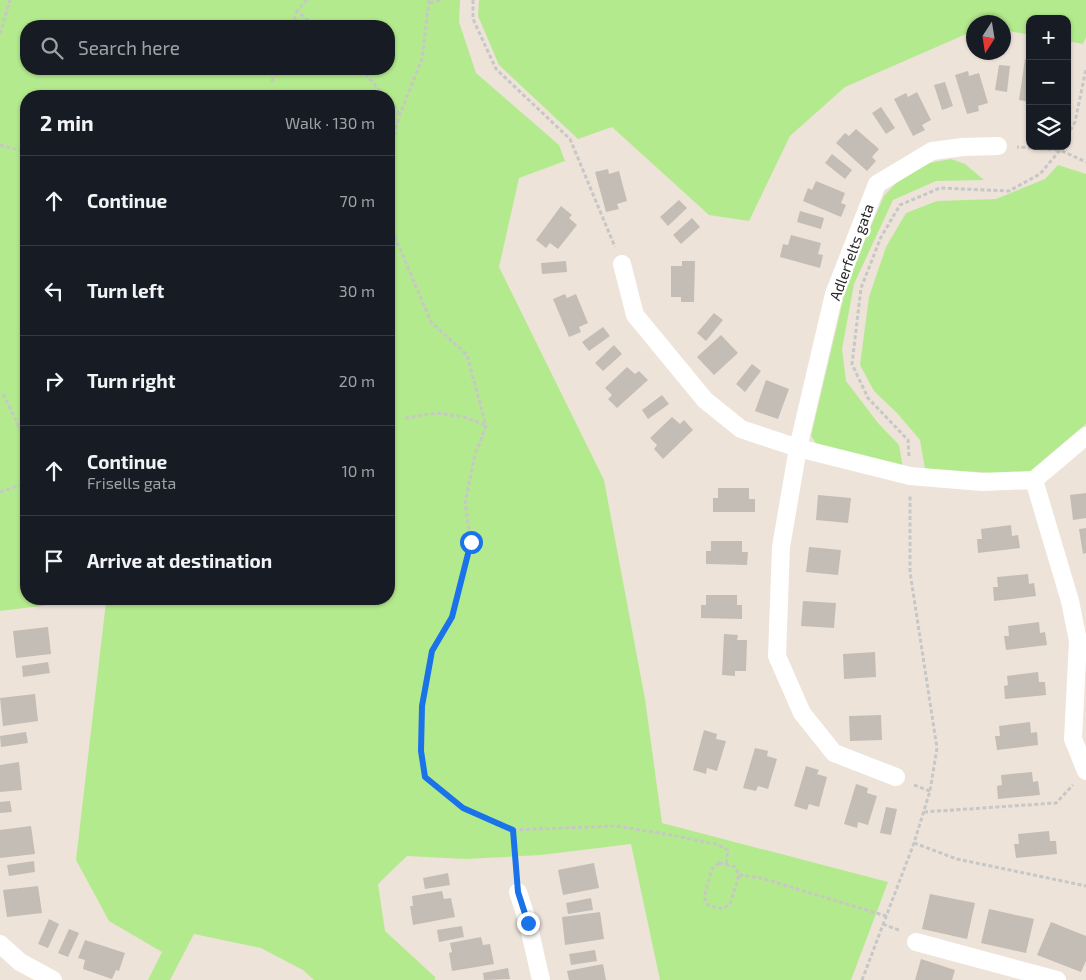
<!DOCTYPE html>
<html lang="en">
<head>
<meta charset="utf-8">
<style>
	:root { --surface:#171b24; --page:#242831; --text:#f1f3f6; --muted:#9ea1a6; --line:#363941 }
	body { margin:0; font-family:"Exo 2",sans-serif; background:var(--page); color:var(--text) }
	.controls { position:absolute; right:15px; top:15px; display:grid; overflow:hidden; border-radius:10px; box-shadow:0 1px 4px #0004 }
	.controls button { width:45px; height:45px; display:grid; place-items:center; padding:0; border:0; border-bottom:1px solid var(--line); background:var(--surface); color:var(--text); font:25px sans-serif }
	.compass { position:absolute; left:966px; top:15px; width:45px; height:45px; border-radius:50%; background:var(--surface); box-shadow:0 1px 4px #0004; rotate:192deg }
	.stop { position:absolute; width:15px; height:15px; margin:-11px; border:4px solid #1a73e8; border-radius:50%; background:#fff }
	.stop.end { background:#1a73e8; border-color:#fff; box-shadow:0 1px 5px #0008 }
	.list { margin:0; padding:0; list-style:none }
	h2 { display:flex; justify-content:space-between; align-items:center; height:65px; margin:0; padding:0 20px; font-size:21px }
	h2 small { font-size:16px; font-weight:400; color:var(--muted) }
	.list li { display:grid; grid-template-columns:32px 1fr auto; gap:15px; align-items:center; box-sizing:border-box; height:90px; padding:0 20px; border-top:1px solid var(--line) }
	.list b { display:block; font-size:19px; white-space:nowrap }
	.list p { margin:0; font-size:16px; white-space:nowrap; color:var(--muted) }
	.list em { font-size:16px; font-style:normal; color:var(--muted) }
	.icon { flex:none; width:28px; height:28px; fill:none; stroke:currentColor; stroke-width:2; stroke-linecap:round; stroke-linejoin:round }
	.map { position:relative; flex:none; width:1086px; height:980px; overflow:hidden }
	.search { position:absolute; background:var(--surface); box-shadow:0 1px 4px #0004; left:20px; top:20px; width:375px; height:55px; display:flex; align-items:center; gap:12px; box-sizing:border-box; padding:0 18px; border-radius:20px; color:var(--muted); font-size:19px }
	.panel { position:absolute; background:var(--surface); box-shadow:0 1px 4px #0004; left:20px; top:90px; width:375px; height:515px; border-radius:20px }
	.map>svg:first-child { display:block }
	.green { fill:#b4ea8e; fill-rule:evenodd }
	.building { fill:#c4bdb6 }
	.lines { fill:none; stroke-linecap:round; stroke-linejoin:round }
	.path { stroke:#c7c7c7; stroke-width:3; stroke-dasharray:4 2.5; stroke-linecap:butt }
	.minor { stroke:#fff; stroke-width:18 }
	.route { stroke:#1a73e8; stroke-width:6 }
	.labels { text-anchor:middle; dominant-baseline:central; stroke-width:5; stroke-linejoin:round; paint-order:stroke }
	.street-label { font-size:15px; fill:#292929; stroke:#fff }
</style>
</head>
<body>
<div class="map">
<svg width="1086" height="980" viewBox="0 0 1086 980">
	<rect width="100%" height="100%" fill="#ede3d9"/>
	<path class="green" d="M0,0H460L459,22L476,73L559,145L565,161L519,178L499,267L604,480L645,699L662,823L888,882L851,980H660L631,844L541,855L466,859L407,856L378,884L385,931L435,977V980H314L303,970L261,948L194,934L170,980H148L162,952L109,921L76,860L106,602L57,604L0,611ZM26,26H389V69H26ZM26,96H389V599H26Z
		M479,0H1086V37L1083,44L1067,41V19H1030V35L1004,30V22H974L973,31L845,87L790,136L749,221L709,215L612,127L578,139L499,65L478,16Z
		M951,159L965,164L984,180L936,181L893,200L854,284L842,349L846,381L878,423L899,445L903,468L818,446L811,436L848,279L884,196L902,177L929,163Z
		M1058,165L1086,174V424L1029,472L996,473L925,469L920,440L897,413L874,391L860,365L869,297L886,247L906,213L937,201L996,199L1045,179Z"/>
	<path class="building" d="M1025,59L1030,60V102L1019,100Z
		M999,65L1010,66L1007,92L995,90Z
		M968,71L969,76L979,73L988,103L978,106L979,111L967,114L955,75Z
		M945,82L953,106L942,110L934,85Z
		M917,92L931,120L922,125L925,130L913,136L894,99L906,93L908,97Z
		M881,107L895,128L886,134L872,113Z
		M856,129L879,149L872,157L876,161L867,171L836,143L845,133L849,136Z
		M832,154L852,170L845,179L825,163Z
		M608,169L609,174L619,171L627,201L617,204L619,209L606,212L595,172Z
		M816,181L845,193L841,203L846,205L841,217L803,201L808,188L812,190Z
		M679,200L687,208L668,226L660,217Z
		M561,206L572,215L569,218L577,225L558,249L550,243L546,248L536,240Z
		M800,211L824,218L821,229L797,222Z
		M692,218L700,227L681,244L673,235Z
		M791,235L821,243L818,254L823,255L820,268L780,257L783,244L788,245Z
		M566,261L567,272L542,274L541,263Z
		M682,261H695L694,302H681V297H671V266H682Z
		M565,294L567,298L576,294L588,323L579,327L581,332L569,337L553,299Z
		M714,313L723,320L706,341L697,333Z
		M603,327L610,336L589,351L582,342Z
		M721,335L738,353L714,375L697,357Z
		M614,345L622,354L603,371L595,363Z
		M752,364L761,371L745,392L736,384Z
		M627,367L635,374L639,371L648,380L617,408L608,399L612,395L605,388Z
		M766,380L789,389L778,419L755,411Z
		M662,395L669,404L648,419L642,410Z
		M672,417L680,424L684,420L693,430L663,459L654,449L657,445L650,438Z
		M718,488H749V499H755V512H713V498H718Z
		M1086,493V518L1073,520L1070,495Z
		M818,495L851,498L848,523L816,520Z
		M1011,525L1012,536L1018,535L1020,548L978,553L977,539H982L981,529Z
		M1086,528V553L1083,554L1079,529Z
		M711,541H742V552H748L747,565L706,564V551H711Z
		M809,547L841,550L838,575L806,572Z
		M1028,574L1029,584L1034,583L1036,596L994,601L993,587H998L997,577Z
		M706,595H737V605H742V619L701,618V605H706Z
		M803,601L836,603L834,628L801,626Z
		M1039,622L1040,633L1045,632L1047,645L1006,650L1004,636H1009L1008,626Z
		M48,627L51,654L16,658L13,631Z
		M724,634L738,635L737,640H747L746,671H735V676L722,675Z
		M875,652L876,677L844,679L843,654Z
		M48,662L50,673L23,677L22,666Z
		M1038,672L1039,682H1045L1046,695L1005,699L1004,686L1008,685L1007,676Z
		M35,694L38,721L3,726L0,698Z
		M881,715L882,740L850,741L849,716Z
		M1030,722L1031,733L1037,732L1038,745L997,750L995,736H1000L999,726Z
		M704,730L717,734L716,739L726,741L717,771L707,768L706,774L693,770Z
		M26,732L28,743L1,747L0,736Z
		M755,748L768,751L767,756L777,759L768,789L758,786L756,791L743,788Z
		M19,762L22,790L0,792V765Z
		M806,766L819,770L817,774L827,777L819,807L809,804L807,810L794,806Z
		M1032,772L1033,782L1038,781L1040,795L998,799L997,786L1002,785L1001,775Z
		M856,784L868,788L867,793L877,796L868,825L858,822L857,828L844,824Z
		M10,801L12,812L0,813V802Z
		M886,807L897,809L891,835L880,833Z
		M31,826L35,854L0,858V830Z
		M1049,831L1050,841H1056L1057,854L1016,858L1014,844H1019L1018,834Z
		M34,861L35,872L9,876L7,865Z
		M594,863L599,888L563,895L558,870Z
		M448,873L450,885L425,889L423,878Z
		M38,886L42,913L7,917L3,890Z
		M442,891L444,899L451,898L455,917L413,925L410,906H413L412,896Z
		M930,894L975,903L967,939L922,929Z
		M591,898L593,910L568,914L566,903Z
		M989,909L1034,919L1026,953L981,943Z
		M600,912L604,939L565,945L562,917Z
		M49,919L59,924L48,948L38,944Z
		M1051,922L1086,936V961L1081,972L1037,955Z
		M462,926L464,937L439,942L437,930Z
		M69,929L79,933L68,957L58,953Z
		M481,937L483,945L490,944L494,964L452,971L449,953L452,952L450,943Z
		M85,940L125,953L119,971L116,970L112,979L83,969L85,960L78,958Z
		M595,950L597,961L571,965L569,954Z
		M921,959L955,970L952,980H915Z
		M603,964L606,980H569L567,971Z
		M508,968L510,979L484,980L483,973Z"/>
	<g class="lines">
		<path class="path" d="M307,0L297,11L315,26
			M473,0V19L496,69L570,139L615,247
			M430,3L441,0
			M292,26L297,11
			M0,34L10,0
			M361,69L385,96
			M272,82L276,69
			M389,101L400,114
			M1067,136L1075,122L1086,69
			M0,145L26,152
			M1062,146L1060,150L1086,162
			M389,154L400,114L422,59L429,0
			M389,214L394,235
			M389,235H394L431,322L467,355L486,426L475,455L465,503L471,542L452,617L432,651L422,706L421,751L425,777L463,809L513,830L517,874
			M3,394L26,441
			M405,418L437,413L464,417L485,425
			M909,456L908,440L868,398L852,364L861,288L881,237L900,205L940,188L1009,191L1040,174L1060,150L1017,147
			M0,492L26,483
			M914,785L930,791
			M924,812L1056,803L1073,785
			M513,830L616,826L665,834L716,844L728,850L726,865
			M914,843L957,859L1086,886
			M719,863L735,867L739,875L730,904L723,909L708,905L704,897L712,869Z
			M739,875L761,878L886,916
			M883,924L901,931
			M862,980L914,843L930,791L937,748L910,572V495"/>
		<path class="minor" d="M622,264L635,315L705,400L741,429L798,448L910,476L982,482L1034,480L1086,436
			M1034,480L1070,601L1078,641L1073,739L1086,771
			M896,777L834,753L802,713L777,656L781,547L798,448L834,294L877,184L932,151L963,147L998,146
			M518,892L528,923L541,980
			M916,942L1057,980
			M0,944L20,962L53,980"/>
	</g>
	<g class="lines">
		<path class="route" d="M471,542L452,617L432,651L422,706L421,751L425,777L463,808L513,830L518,892L528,923"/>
	</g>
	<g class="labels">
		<g class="street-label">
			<text transform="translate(851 252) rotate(-70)">Adlerfelts gata</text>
		</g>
	</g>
</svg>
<div class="controls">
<button>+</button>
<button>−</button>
<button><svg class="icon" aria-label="layers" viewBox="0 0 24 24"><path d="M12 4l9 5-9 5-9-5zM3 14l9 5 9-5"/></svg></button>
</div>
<svg class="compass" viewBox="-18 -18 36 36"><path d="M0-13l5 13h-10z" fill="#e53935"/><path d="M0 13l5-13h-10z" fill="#9ea1a6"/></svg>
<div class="stop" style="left:471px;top:542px"></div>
<div class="stop end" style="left:528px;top:923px"></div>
<div class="search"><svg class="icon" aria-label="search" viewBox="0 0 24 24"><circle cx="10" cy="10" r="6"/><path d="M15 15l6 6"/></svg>Search here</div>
<section class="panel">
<h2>2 min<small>Walk · 130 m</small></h2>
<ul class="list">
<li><svg class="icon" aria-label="ahead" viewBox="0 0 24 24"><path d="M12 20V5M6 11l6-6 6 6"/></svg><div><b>Continue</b></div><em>70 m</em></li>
<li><svg class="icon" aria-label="left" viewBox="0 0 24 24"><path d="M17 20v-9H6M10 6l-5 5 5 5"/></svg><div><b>Turn left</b></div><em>30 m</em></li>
<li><svg class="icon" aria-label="right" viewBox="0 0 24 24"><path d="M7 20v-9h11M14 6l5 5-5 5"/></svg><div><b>Turn right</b></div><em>20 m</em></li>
<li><svg class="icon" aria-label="ahead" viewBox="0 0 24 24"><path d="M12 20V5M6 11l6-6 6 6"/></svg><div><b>Continue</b><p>Frisells gata</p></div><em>10 m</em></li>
<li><svg class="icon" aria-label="arrive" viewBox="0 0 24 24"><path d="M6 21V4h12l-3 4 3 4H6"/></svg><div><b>Arrive at destination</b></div></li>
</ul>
</section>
</div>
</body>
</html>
